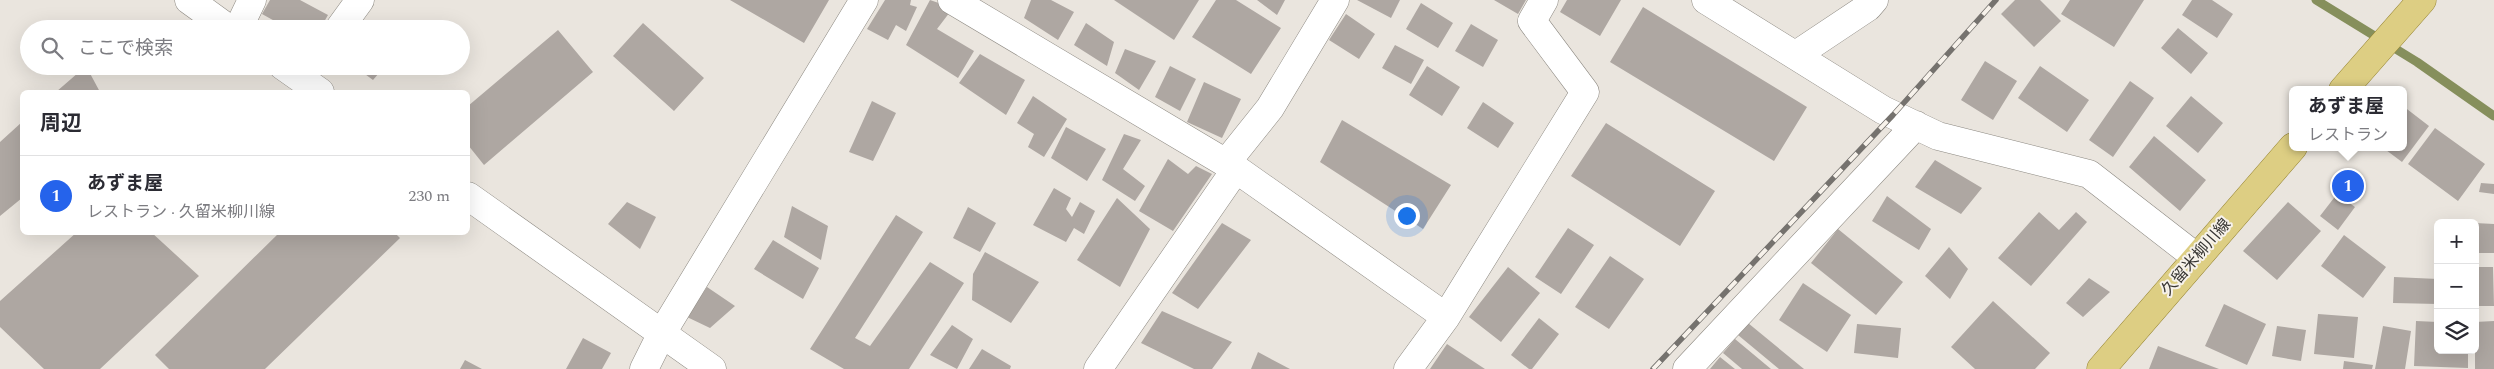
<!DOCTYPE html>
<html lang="ja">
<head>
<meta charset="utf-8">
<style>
	:root { --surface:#fff; --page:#f2f2f3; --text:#2b2b33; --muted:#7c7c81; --line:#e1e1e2; --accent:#2563eb }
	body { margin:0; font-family:Spectral,"Noto Sans JP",serif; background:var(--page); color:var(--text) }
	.controls { position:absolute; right:15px; bottom:15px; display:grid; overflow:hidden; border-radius:8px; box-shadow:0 5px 20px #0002 }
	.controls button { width:45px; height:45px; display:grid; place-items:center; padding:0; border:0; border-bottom:1px solid var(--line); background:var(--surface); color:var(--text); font:25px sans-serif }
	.you { position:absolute; left:1406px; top:215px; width:18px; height:18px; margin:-12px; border:4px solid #fff; border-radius:50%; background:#1a73e8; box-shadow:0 0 0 8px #1a73e833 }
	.badge { display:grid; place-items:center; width:32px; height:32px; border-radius:50%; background:var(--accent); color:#fff; font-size:16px; font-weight:700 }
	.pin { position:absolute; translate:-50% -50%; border:2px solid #fff; box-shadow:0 1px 5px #0006 }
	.popup { position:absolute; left:2289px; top:86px; width:118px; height:65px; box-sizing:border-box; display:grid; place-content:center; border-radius:8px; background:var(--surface); filter:drop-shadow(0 1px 4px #0005); font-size:16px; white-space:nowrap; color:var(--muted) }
	.popup b { font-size:19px; color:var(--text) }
	.popup::after { content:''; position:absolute; left:50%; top:100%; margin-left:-10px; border:10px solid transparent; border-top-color:var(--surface) }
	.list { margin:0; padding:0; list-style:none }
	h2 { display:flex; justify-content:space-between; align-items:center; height:65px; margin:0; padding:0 20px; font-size:21px }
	h2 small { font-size:16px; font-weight:400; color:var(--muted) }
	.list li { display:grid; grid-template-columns:32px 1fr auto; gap:15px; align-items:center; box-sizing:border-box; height:80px; padding:0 20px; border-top:1px solid var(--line) }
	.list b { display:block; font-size:19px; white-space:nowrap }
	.list p { margin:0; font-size:16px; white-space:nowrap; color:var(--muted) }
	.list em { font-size:16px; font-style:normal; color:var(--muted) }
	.icon { flex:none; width:28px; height:28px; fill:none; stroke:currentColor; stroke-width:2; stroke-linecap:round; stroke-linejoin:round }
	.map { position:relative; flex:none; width:2494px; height:369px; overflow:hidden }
	.search { position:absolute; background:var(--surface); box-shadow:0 5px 20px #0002; left:20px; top:20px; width:450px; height:55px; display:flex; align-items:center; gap:12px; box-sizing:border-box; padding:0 18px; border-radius:28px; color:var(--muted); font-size:19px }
	.panel { position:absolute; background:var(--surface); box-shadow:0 5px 20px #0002; left:20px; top:90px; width:450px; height:145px; border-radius:8px }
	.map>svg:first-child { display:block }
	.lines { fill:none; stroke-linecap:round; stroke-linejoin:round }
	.stream { stroke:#868f5c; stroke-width:9 }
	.building { fill:#aea7a2 }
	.street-casing { stroke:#8c8881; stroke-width:29 }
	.secondary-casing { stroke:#8c8881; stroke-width:29 }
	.primary-casing { stroke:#958331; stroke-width:29 }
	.street { stroke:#fff; stroke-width:28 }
	.secondary { stroke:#fff; stroke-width:28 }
	.primary { stroke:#ddce83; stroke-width:28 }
	.rail-casing { stroke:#75726e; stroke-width:5.5 }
	.rail { stroke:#f7f2eb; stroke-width:4; stroke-dasharray:11; stroke-linecap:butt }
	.labels { text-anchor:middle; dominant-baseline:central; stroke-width:4; stroke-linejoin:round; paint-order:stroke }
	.street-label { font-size:16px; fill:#383633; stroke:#f7f2eb }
</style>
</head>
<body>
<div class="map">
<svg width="2494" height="369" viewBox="0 0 2494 369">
	<rect width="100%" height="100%" fill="#eae5de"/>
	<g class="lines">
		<path class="stream" d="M2316,0L2417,62L2494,116"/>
	</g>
	<path class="building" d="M270,0H300L328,15L320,29H289L262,14Z
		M730,0H829L804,43Z
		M885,0H911L910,5L917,7L906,31L896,25L888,40L867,29Z
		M930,0L953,8L937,29L974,51L958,78L906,45Z
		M1031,0H1051L1074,12L1058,40L1024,18Z
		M1114,0H1199L1174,40Z
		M1216,0H1236L1281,28L1251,74L1192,37Z
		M1257,0H1285L1277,15Z
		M1357,0H1400L1391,18Z
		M1494,0H1526L1518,14Z
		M1567,0H1621L1600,36L1560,12Z
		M2015,0H2040L2061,21L2034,47L2001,14Z
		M2070,0H2144L2114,47L2061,14Z
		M2192,0H2212L2233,14L2217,38L2182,15Z
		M1421,3L1453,23L1438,48L1406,29Z
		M1643,7L1807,107L1774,161L1610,62Z
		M1346,14L1375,34L1359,59L1329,40Z
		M643,23L704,78L674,111L613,56Z
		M1086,23L1114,42L1107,66L1074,45Z
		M1471,24L1498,40L1483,67L1455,51Z
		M2178,28L2208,53L2191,74L2161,48Z
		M558,30L593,72L484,165L468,145V106Z
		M1395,45L1424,60L1411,84L1382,68Z
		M1125,49L1156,61L1139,90L1115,73Z
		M980,54L1025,80L1006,115L959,83Z
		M1985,61L2017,81L1993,120L1961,100Z
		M86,66L100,92H56Z
		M354,66H385L373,80Z
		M1170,66L1196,79L1180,111L1155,97Z
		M1427,66L1460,87L1442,116L1409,95Z
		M2040,66L2089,100L2067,132L2018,98Z
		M2130,81L2154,98L2113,157L2089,140Z
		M1204,82L1241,99L1222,138L1187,122Z
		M1033,96L1067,119L1044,157L1028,147L1034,134L1017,123Z
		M2191,96L2223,123L2198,153L2166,126Z
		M872,101L896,113L873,161L849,152Z
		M1483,102L1514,123L1498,148L1467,128Z
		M2403,106L2429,126L2402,162L2382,147H2403Z
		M1342,120L1451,185L1423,229L1320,162Z
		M22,122V198L0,216V142Z
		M1606,123L1715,191L1680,246L1571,176Z
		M1066,127L1106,149L1087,181L1051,158Z
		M2435,128L2485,164L2458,201L2408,164Z
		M1124,134L1141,140L1123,169L1145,186L1135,201L1102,180Z
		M2154,136L2206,180L2180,211L2129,167Z
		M1168,159L1188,174L1196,166L1212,174L1173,231L1139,211Z
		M1935,160L1982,188L1961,214L1915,187Z
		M2481,183L2494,184V194L2479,192Z
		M1054,188L1071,198L1066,209L1072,217L1080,202L1095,211L1084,234L1074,228L1066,242L1033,225Z
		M2337,194L2355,207L2338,230L2320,216Z
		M1887,196L1931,229L1919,250L1872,221Z
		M1117,198L1150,229L1120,287L1077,260Z
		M627,202L656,217L640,249L608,224Z
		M2288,202L2321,231L2277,280L2243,251Z
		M792,206L828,226L821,260L784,237Z
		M968,207L996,223L980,252L953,238Z
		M2039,212L2059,230L2076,212L2087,222L2031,286L1998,258Z
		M896,215L923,232L855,338L870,346L930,262L964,283L909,369H844L810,349Z
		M1222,223L1251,240L1198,309L1172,293Z
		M2475,223L2494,224V253H2475Z
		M1568,228L1594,245L1561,294L1535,277Z
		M1838,229L1903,282L1876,315L1811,263Z
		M77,232H151L199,276L100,369H44L0,327V301Z
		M280,232H394L400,238L265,369H169L155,355Z
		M2344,235L2386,267L2363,298L2321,266Z
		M773,240L819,268L803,299L754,269Z
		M1949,247L1968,269L1950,299L1925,276Z
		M985,252L1039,282L1011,323L972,300L973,274Z
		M1610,256L1644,279L1609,329L1575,307Z
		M1508,267L1540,293L1501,342L1469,317Z
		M2475,267H2493L2494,306H2475Z
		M2394,277L2438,279V304L2393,303Z
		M2089,278L2110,292L2083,317L2066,303Z
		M1803,283L1851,315L1827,352L1779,320Z
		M707,287L735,306L710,328L687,317Z
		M1993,301L2050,353L2035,369H1975L1951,347Z
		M2224,304L2266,324L2247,365L2205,346Z
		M1162,311L1232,342L1212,369H1194L1141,343Z
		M2318,314L2358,317L2354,358L2314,354Z
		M1539,318L1559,334L1532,369H1529L1511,355Z
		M2416,321L2438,322V350H2468V368L2414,366Z
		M2494,321V369H2475V322Z
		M1748,323L1804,369H1779L1738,335Z
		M1857,324L1901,328L1898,358L1854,353Z
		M952,325L973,339L957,369L930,355Z
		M2277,326L2306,330L2301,361L2272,356Z
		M2383,326L2411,331L2405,369H2375Z
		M583,338L611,353L602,369H566Z
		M1735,339L1771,369H1742L1723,353Z
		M1447,344L1485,369H1430Z
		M2158,346L2219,369H2149Z
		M982,349L1011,366L1010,369H969Z
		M1258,352L1290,369H1251Z
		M1720,357L1735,369H1710Z
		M465,360L482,369H460Z
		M2344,361L2373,365L2372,369H2343Z"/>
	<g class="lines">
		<defs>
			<path id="street" d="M952,0L1236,169L1446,317
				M1706,0L1883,110L1938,136L2089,174L2196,257
				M238,29L252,0
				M339,29L360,0
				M1796,55L1868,7L1874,0
				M1226,163L1270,108L1335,0
				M644,369L662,333L864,0
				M1098,369L1236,169
				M1408,369L1446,317L1585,92L1532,21L1544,0
				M1687,369L1916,125"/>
			<path id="secondary" d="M189,0L229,29
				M283,66L320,92
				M468,196L712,369"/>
			<path id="primary" d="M2343,90L2422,0
				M2101,369L2293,147"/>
		</defs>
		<use href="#street" class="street-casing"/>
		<use href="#secondary" class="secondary-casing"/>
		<use href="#primary" class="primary-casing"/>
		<use href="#street" class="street"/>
		<use href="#secondary" class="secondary"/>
		<use href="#primary" class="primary"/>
		<defs>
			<path id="rail" d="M1653,369L1893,115L1996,0"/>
		</defs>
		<use href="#rail" class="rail-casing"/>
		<use href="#rail" class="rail"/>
	</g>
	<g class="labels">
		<g class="street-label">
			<text transform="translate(2196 257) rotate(-49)">久留米柳川線</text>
		</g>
	</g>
</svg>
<div class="controls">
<button>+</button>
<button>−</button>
<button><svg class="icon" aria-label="layers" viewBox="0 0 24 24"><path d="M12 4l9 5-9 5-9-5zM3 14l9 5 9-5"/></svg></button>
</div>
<div class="you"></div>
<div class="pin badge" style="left:2348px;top:186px">1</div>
<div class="popup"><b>あずま屋</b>レストラン</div>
<div class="search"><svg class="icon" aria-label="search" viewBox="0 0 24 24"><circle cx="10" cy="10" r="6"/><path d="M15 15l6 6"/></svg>ここで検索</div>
<section class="panel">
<h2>周辺<small></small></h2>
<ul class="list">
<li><span class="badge">1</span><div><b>あずま屋</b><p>レストラン · 久留米柳川線</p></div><em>230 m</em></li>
</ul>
</section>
</div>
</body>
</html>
